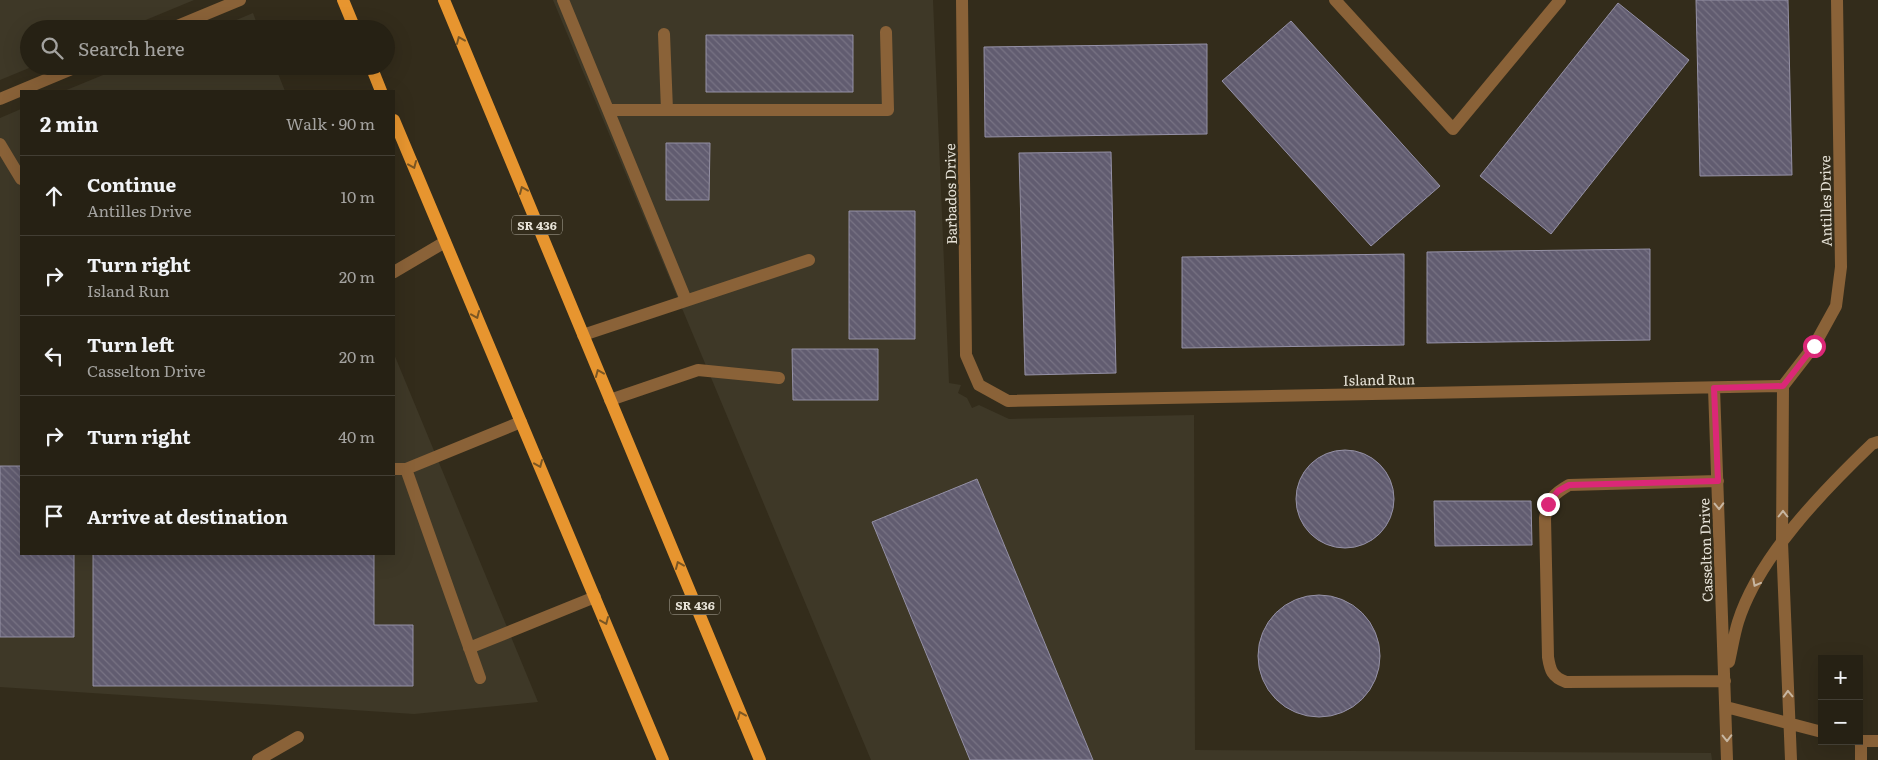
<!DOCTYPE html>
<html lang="en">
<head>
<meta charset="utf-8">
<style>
	:root { --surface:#262114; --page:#322e22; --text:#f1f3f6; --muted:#a4a3a0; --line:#423e34 }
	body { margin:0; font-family:Literata,serif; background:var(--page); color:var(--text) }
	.controls { position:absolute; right:15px; bottom:15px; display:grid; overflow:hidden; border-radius:0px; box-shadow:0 5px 20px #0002 }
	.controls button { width:45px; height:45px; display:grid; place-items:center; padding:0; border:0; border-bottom:1px solid var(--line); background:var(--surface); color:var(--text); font:25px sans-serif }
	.stop { position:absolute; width:15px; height:15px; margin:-11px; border:4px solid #db2777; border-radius:50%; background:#fff }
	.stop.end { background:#db2777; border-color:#fff; box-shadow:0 1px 5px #0008 }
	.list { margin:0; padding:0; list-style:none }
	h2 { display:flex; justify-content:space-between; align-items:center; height:65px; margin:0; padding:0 20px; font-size:21px }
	h2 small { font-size:16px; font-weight:400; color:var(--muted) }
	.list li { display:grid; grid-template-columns:32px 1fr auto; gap:15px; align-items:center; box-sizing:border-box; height:80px; padding:0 20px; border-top:1px solid var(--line) }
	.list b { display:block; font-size:19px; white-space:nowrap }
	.list p { margin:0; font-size:16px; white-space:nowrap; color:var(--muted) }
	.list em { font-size:16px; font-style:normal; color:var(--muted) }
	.icon { flex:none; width:28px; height:28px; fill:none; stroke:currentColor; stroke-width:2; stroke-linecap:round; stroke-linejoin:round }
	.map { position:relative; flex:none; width:1878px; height:760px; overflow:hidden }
	.search { position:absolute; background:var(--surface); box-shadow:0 5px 20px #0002; left:20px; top:20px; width:375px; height:55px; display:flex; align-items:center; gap:12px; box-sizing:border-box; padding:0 18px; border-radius:28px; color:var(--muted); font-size:19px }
	.panel { position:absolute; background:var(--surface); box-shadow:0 5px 20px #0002; left:20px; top:90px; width:375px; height:465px; border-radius:0px }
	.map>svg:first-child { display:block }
	.commercial { fill:#3e3827 }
	.building { fill:url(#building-back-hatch); stroke:#9591a6 }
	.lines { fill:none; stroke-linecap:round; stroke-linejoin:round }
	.minor { stroke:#8a6238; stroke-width:12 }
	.major { stroke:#e7952f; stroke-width:12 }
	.oneway { stroke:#7b5623 }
	.oneway2 { stroke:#c7b6a1 }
	.route { stroke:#db2777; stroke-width:6 }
	.labels { text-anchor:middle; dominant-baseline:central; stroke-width:5; stroke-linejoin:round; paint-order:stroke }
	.shield { fill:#332c1b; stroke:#b2ada0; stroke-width:1 }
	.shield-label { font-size:12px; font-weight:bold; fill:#e8e4d9 }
	.street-label { font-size:14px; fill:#e8e4d9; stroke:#332c1b }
</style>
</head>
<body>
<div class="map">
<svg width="1878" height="760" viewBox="0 0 1878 760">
	<defs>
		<pattern id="building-back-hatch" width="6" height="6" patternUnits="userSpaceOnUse" patternTransform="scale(1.25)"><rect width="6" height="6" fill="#615c70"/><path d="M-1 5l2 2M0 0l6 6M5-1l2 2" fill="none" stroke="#787384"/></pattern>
	</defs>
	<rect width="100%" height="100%" fill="#332c1b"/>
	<path class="commercial" d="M0,0H194L124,29H29V66H34L0,80Z
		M553,0H933L949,383L961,385L958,393L967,398L972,408L979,405L1009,419L1194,415L1195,750L1711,753L1712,760H871Z
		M253,13L259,29H215Z
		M125,66H275L285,91H64Z
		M21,109V554H394V354L538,702L414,714L0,687V118Z"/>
	<path class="building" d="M1696,0H1788L1792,175L1700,176Z
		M1618,3L1689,60L1551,234L1480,176Z
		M1291,21L1440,186L1371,246L1222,81Z
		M706,35H853V92H706Z
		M1207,44V134L985,137L984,47Z
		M666,143H710L709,200H666Z
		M1111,152L1116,373L1025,375L1019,153Z
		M849,211H915V339H849Z
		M1650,249V340L1427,343V252Z
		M1404,254V345L1182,348V257Z
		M792,349H878V400H793Z
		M1296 499a49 49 0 1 1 98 0a49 49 0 1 1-98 0Z
		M0,466H21V554H74V637H0Z
		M977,479L1093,760H970L872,522Z
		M1434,501H1531L1532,545L1435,546Z
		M93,554H374V625H413V686H93Z
		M1258 656a61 61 0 1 1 122 0a61 61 0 1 1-122 0Z"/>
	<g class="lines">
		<path class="minor" d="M563,0L686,300
			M962,0L966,355L979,385L1008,401L1783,386
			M1335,0L1453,129L1560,0
			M170,29L240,0
			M664,34L667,110
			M0,99L79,66
			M608,110H888L886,32
			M0,144L21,179
			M394,272L445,242
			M583,335L809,260
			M1783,386L1814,346L1836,306L1841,267L1837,0
			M1783,386L1782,542L1791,760
			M1714,388L1727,760
			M610,400L698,370L779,378
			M394,469H406
			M1718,481L1569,485C1553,494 1548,500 1545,518L1548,657C1550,670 1552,677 1566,682L1725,681
			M469,648L595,597
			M1729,662C1732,649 1734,635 1738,622C1759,556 1823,491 1872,444L1878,442
			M480,678L406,469L521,422
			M1726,707L1822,732
			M1859,741H1878
			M1861,741V760
			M258,760L298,737"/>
		<path class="major" d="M343,0L355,29
			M444,0L760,760
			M371,66L381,91
			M394,120L663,760"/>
	</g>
	<defs><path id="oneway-chevron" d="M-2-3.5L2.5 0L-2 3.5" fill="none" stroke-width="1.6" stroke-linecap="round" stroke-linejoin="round" transform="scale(1.25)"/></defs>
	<g class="oneway">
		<use href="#oneway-chevron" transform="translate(460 40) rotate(-113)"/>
		<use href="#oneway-chevron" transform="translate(413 165) rotate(67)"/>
		<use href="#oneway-chevron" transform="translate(523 190) rotate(-113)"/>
		<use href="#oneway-chevron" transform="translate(476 315) rotate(67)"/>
		<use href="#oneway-chevron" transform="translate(599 373) rotate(-113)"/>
		<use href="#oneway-chevron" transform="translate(539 464) rotate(67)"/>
		<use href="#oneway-chevron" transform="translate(679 565) rotate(-113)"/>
		<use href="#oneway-chevron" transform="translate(605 621) rotate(67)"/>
		<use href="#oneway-chevron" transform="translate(741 715) rotate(-113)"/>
	</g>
	<g class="oneway2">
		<use href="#oneway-chevron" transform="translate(1719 506) rotate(88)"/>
		<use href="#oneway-chevron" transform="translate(1783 514) rotate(-90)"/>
		<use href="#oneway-chevron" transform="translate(1756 583) rotate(118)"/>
		<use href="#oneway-chevron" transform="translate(1788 694) rotate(-92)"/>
		<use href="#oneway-chevron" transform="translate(1727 738) rotate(89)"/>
	</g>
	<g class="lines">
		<path class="route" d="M1548,504L1558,491L1569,485L1718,481L1714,388L1783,386L1814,346"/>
	</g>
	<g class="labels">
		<g class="shield">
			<rect x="512" y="215.5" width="50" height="19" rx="4"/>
			<rect x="670" y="595.5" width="50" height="19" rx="4"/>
		</g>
		<g class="shield-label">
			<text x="537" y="225">SR 436</text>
			<text x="695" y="605">SR 436</text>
		</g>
		<g class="street-label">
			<text transform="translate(950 194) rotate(-91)">Barbados Drive</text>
			<text transform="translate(1825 201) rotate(-91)">Antilles Drive</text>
			<text transform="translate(1379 379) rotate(-1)">Island Run</text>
			<text transform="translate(1705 550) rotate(-92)">Casselton Drive</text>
		</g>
	</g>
</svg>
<div class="controls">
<button>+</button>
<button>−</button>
</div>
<div class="stop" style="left:1814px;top:346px"></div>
<div class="stop end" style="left:1548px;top:504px"></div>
<div class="search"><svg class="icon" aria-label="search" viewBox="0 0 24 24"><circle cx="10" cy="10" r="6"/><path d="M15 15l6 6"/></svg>Search here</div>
<section class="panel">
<h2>2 min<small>Walk · 90 m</small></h2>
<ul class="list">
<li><svg class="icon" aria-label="ahead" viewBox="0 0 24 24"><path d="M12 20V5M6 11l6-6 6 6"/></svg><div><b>Continue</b><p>Antilles Drive</p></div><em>10 m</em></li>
<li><svg class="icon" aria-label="right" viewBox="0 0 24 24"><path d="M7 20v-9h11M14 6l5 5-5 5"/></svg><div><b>Turn right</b><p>Island Run</p></div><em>20 m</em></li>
<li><svg class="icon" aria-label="left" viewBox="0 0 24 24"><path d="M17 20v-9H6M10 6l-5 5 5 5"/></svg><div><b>Turn left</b><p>Casselton Drive</p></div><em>20 m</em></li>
<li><svg class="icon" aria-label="right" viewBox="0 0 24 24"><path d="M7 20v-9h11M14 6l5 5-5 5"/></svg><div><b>Turn right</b></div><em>40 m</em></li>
<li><svg class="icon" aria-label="arrive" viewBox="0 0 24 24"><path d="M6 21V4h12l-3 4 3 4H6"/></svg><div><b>Arrive at destination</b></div></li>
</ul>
</section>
</div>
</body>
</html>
